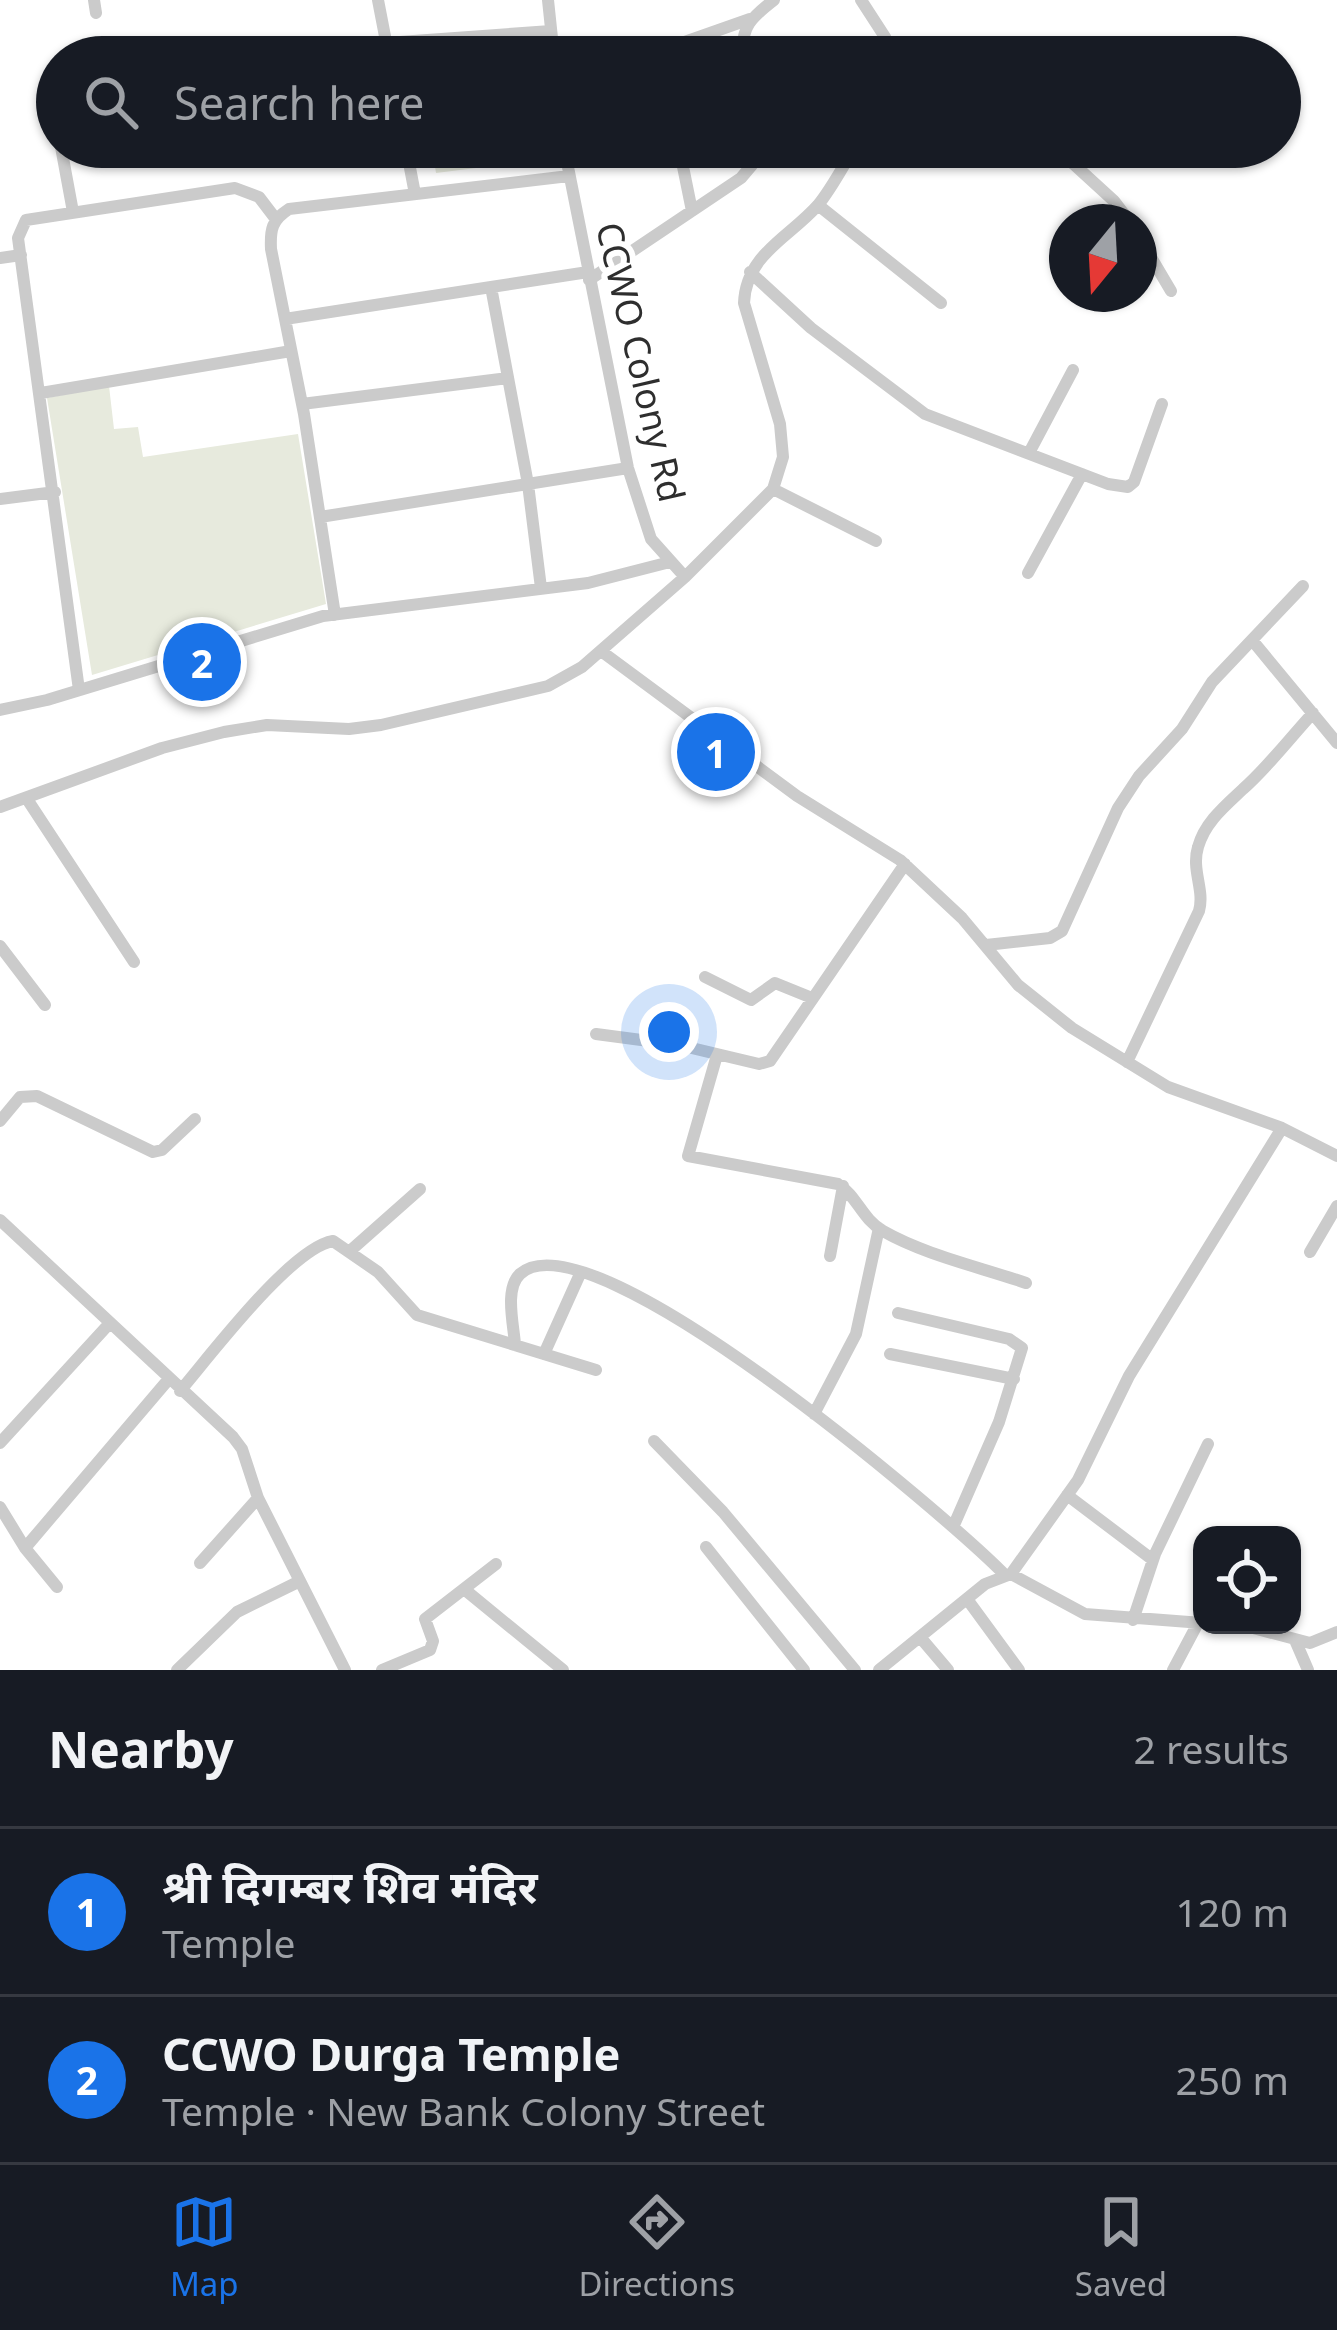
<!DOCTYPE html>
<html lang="en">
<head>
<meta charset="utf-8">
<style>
	:root { --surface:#171b24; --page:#20242c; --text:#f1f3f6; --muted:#9ea1a6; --line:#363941; --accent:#1a73e8 }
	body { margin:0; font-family:"Noto Sans","Noto Sans Devanagari",sans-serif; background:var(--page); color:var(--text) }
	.controls { position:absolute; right:36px; bottom:36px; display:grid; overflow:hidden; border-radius:24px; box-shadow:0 3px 9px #0004 }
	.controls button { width:108px; height:108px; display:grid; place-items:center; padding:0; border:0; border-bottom:3px solid var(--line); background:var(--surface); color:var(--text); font:60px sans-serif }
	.compass { position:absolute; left:1049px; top:204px; width:108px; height:108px; border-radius:50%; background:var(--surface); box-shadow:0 3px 9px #0004; rotate:198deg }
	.you { position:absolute; left:669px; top:1032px; width:42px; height:42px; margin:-30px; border:9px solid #fff; border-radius:50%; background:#1a73e8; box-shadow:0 0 0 18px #1a73e833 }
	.badge { display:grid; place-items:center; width:78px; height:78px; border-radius:50%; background:var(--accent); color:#fff; font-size:39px; font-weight:700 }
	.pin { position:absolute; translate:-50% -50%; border:6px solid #fff; box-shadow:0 3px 12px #0006 }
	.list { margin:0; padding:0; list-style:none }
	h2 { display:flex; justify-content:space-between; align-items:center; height:156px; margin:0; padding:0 48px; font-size:51px }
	h2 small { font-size:39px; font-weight:400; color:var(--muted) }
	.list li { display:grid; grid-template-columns:78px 1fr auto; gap:36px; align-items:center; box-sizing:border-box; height:168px; padding:0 48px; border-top:3px solid var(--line) }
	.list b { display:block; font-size:45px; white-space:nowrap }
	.list p { margin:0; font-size:39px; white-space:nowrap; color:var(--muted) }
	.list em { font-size:39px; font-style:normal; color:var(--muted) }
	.icon { flex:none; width:66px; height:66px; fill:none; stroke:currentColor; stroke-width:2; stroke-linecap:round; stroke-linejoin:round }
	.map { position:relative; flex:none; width:1337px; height:1670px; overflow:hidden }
	.search { position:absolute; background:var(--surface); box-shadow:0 3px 9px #0004; left:36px; right:36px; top:36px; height:132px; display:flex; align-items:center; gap:30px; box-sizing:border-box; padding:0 42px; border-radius:66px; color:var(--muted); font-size:45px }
	.sheet { height:492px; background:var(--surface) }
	nav { display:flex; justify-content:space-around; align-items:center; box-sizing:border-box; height:168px; border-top:3px solid var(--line); background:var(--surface); font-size:33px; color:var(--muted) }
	nav a { display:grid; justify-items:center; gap:6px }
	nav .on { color:var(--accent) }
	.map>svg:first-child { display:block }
	.green { fill:#e7eadd }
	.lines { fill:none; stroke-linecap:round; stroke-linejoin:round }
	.street { stroke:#cbcbcb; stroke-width:12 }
	.labels { text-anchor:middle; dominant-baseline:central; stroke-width:12; stroke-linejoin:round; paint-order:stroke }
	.street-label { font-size:36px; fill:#2e2e2e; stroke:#fff }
</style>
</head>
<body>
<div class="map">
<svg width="1337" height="1670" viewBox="0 0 1337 1670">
	<rect width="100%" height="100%" fill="#fff"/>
	<path class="green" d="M432,147H553L555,158L436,173Z
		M109,386L114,429L138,427L143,457L298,434L326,604L92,675L47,398Z"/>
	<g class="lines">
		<path class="street" d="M94,0L96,13
			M378,0L389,57
			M548,0L554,57
			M861,0L885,37L892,57
			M386,43L551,31
			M669,57L679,44L750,19
			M743,57C740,27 752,17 774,0
			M918,57L941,52L952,57
			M56,121L57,126
			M61,147L73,212
			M406,147L415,194
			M564,147L628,468L651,539L685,577
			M679,147L692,211
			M1055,147L1114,201L1130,222
			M818,205L941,303
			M1139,237L1171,291
			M0,258L21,255
			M750,272L811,328L925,414L1108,484L1128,487L1134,482L1162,404
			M589,280L741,178L752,165L754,147
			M491,287L588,272
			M285,319L491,287L528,484L541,588
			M41,393L291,351
			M302,404L508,378
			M1029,453L1073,370
			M773,489L876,541
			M0,499L55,492
			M320,517L628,468
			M1028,573L1082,474
			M335,615L304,414L271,249C270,229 272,220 289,209L569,176
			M1252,640L1337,743
			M601,651L797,796L900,860L962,918L1018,985L1072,1028L1168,1087L1282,1128L1337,1156
			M79,690L18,238L26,220L235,188L259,197L275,218
			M0,710L47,700L323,616L588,583L670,562
			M27,799L134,962
			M0,807L162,748L224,732L267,725L349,729L381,725L548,686L582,667L685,577L773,489L783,457L780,424L744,303C746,254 789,238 818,205C832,188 843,166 855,147
			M986,945L1050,938L1062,931L1118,808L1139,776L1182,729L1212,682L1303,586
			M0,946L45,1005
			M705,977L751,1000L775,983L812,998
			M596,1034L679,1045L759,1064L770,1061L905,864
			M717,1055L688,1156L838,1184C857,1196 862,1219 883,1231C925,1255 980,1267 1026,1283
			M1127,1062L1199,911C1205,890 1191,870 1198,847C1205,822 1225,806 1243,789C1268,767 1290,738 1313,713
			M0,1121L20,1097L37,1096L153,1152L162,1150L195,1119
			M0,1220L233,1437L242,1449L258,1498L345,1670
			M350,1251L420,1189
			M1310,1252L1337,1206
			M830,1256L843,1186
			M898,1313L1009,1339L1022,1348L999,1422L954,1525
			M515,1345C514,1326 504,1289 520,1274C590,1210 949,1518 1005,1575
			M544,1354L580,1274
			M890,1354L1014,1379
			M180,1391C210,1356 291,1248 333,1241L378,1272L417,1315L596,1370
			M814,1414L856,1334L879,1228
			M654,1441L723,1512L855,1670
			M0,1443L109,1324
			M1067,1495L1153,1560
			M0,1507L25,1548L57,1587
			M706,1547L804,1670
			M25,1548L168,1380
			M200,1563L258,1498
			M1011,1574L1078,1480L1129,1376L1282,1128
			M464,1589L563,1670
			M967,1599L1019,1670
			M1133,1620L1155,1554L1208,1444
			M1242,1625L1310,1643L1337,1632
			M920,1637L948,1670
			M1295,1640L1308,1670
			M177,1670L237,1612L300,1581
			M382,1670L430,1650L433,1641L425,1619L496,1564
			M879,1670L985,1584L1011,1574L1085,1614L1202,1623
			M1173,1670L1198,1623"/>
	</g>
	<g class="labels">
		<g class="street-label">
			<text transform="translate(641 362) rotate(77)">CCWO Colony Rd</text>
		</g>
	</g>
</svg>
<div class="controls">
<button><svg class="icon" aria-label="locate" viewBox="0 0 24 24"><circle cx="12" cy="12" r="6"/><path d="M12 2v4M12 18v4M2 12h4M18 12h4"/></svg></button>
</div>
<svg class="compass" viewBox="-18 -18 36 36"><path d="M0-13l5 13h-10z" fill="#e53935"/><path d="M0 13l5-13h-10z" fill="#9ea1a6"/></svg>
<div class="you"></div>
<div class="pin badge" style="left:716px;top:752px">1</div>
<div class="pin badge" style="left:202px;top:662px">2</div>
<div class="search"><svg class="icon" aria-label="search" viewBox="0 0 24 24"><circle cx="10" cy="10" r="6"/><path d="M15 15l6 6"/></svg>Search here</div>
</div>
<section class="sheet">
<h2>Nearby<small>2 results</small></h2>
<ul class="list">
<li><span class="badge">1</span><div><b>श्री दिगम्बर शिव मंदिर</b><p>Temple</p></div><em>120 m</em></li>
<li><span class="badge">2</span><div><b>CCWO Durga Temple</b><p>Temple · New Bank Colony Street</p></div><em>250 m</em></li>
</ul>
</section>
<nav>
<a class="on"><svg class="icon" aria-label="map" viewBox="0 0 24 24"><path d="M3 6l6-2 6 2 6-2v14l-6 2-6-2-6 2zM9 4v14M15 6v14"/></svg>Map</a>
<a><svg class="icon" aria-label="directions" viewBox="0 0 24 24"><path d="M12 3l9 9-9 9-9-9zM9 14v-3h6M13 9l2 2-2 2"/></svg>Directions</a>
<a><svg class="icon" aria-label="saved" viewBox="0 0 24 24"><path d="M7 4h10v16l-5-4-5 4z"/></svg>Saved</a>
</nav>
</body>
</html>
